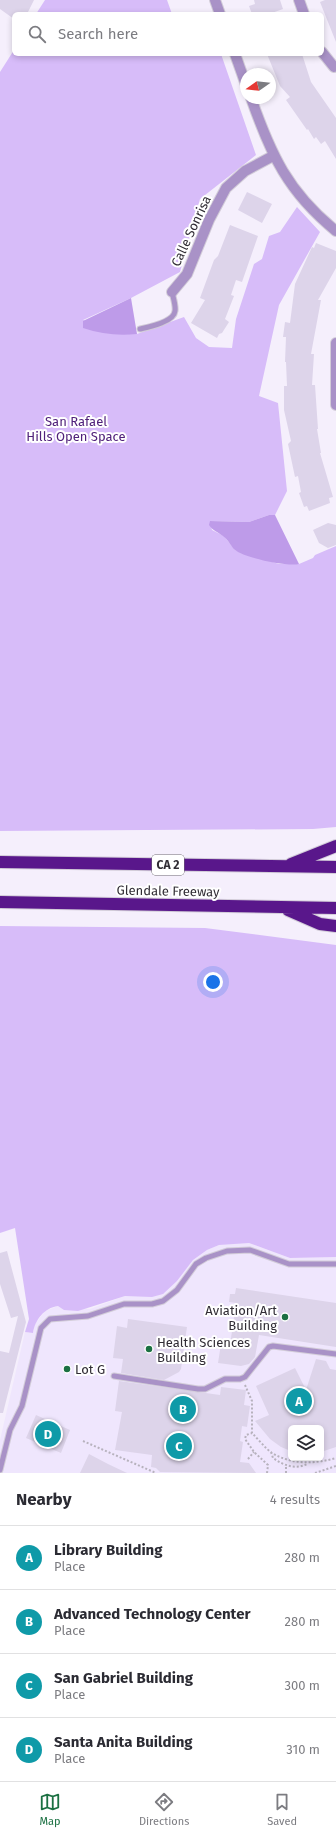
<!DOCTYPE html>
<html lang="en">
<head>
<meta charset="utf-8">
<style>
	:root { --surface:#fff; --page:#f7f7f7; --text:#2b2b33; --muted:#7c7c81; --line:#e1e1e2; --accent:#1b7042 }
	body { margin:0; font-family:"Fira Sans",sans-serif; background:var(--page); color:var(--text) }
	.controls { position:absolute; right:12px; bottom:12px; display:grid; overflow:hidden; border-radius:6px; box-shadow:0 2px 6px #0003 }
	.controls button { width:36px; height:36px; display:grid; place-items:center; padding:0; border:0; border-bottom:1px solid var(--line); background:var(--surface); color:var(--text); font:20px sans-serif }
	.compass { position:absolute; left:240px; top:68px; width:36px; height:36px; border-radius:50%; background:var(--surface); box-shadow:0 2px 6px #0003; rotate:256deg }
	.you { position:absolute; left:213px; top:982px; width:14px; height:14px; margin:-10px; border:3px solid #fff; border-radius:50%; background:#1a73e8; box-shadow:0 0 0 6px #1a73e833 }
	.badge { display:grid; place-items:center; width:26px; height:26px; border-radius:50%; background:var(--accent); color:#fff; font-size:13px; font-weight:700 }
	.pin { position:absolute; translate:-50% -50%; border:2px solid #fff; box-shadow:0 1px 4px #0006 }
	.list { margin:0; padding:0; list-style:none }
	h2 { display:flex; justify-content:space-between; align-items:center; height:52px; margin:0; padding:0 16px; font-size:17px }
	h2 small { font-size:13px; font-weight:400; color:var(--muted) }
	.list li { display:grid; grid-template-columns:26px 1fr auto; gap:12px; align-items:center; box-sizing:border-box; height:64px; padding:0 16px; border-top:1px solid var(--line) }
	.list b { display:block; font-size:15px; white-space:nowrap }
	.list p { margin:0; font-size:13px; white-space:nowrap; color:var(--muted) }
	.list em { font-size:13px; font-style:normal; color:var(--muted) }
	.icon { flex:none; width:22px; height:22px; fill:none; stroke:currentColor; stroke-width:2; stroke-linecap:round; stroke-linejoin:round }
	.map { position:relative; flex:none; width:336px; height:1473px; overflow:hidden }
	.search { position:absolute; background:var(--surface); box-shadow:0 2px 6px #0003; left:12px; right:12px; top:12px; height:44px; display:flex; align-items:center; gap:10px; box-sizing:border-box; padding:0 14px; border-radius:6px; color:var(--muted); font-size:15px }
	.sheet { height:308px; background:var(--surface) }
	nav { display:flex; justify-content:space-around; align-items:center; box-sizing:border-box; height:56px; border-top:1px solid var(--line); background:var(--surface); font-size:11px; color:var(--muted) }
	nav a { display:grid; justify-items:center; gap:2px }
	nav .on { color:var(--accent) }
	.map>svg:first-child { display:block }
	.built { fill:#efe6fd; fill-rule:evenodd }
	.green { fill:#d7bcf9 }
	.water { fill:#be9be9 }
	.building { fill:#ddd4ea }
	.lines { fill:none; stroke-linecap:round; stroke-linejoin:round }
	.service-casing { stroke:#d2ccd8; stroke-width:7 }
	.minor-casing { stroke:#d2ccd8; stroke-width:12 }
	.tertiary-casing { stroke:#d2ccd8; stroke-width:12 }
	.motorway-casing { stroke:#d2ccd8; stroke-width:14 }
	.path { stroke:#b7b2bd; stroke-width:2; stroke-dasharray:2 2; stroke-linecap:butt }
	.service { stroke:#a992c7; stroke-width:5 }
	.minor { stroke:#a992c7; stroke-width:10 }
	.tertiary { stroke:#a992c7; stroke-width:10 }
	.motorway { stroke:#59178b; stroke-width:12 }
	.poi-dot { fill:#1b7042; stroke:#fff; stroke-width:1.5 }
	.labels { text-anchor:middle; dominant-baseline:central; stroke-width:4; stroke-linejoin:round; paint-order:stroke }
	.shield { fill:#fff; stroke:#6e6b71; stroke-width:1 }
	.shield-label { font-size:12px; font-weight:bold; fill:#302c34 }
	.street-label { font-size:13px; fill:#302c34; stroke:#fff }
	.park-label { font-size:13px; fill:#50217a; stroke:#fff }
	.poi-label { font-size:13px; fill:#302c34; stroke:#fff; text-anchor:start }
</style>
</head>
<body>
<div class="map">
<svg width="336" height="1473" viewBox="0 0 336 1473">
	<rect width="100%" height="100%" fill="#f5effc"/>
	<path class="built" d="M232,1243H249L290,1258L336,1257V1473H0V1440L25,1332L33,1333L35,1324L45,1311L58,1306L90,1309L125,1296L162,1294L177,1281L193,1260L207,1250L219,1245ZM291,1428H321V1458H291Z"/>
	<path class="green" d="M45,0H167L172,14H36Z
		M14,50V54H221L256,155L200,199L180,272L131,298L83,320L137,334L184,317L196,338L209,347L232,348L236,319L254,264L262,259L269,236L280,232L297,207L320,232L279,305L259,396L278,403L287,491L275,515H269L249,522L210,521L212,530L224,536L235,550L279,564H299L313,558L315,555L336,546V827L313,829L0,831V72Z
		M0,926L205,928L336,945V1257L290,1258L249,1243L219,1245L207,1250L193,1260L177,1281L163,1294L152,1297L125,1296L78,1311L64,1310L58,1306C44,1308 35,1320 33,1333L25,1332L29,1319L15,1228L0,1233Z"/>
	<path class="water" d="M131,298L137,334C118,336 101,334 83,328V321Z
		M269,515H275L299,564C288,567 245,558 235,550C231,547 229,540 223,536C218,532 213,531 209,525L210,521L249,522Z"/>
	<path class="building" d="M0,0H34L27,14H14V19L0,9Z
		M254,0H280L283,9L269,14H252L249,6L255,4Z
		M325,0H336V42L320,2Z
		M267,54H302L311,82L336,118V159L325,141L321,144L316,137L314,139L308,129L307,130L286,100L290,97L280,86Z
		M247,192L272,204L262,223L238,210Z
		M230,225L258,236L242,282L236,280L231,295L234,296L225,319L229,322L222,333L219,334L217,338L191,323L205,300L200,298L214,260L218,256Z
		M316,243L336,251V268L318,300H321L311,354H314L312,385H315L318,429H317L321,453H320L333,497L329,498L330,503L309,511L307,506L304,507L299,493L301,492L298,476L295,477L288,444L291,441L284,410V386H287L286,362H285L286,337H283L285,322L290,323L295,284L312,247L314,248Z
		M328,523L336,525V545L328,548L319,543L313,530Z
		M7,1251L26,1322L3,1413H0V1351L9,1353L18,1316L11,1318L0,1284V1253Z
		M236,1288L336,1303V1347L259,1335L255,1357L249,1364L241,1366L218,1363L221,1344L230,1345L236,1303L229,1302L230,1294H235Z
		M128,1319L187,1327L181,1369L179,1372L164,1380L121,1373L123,1359L113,1358L117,1326L127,1328Z
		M316,1359L326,1361L330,1369L336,1370V1447L321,1452V1428H291V1451L281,1447L270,1439L255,1421L269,1415L256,1386L295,1368L306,1390Z
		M119,1381L220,1395L221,1387L246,1390L244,1405L250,1406L247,1427L242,1426L240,1441L243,1442L240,1462L249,1463L256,1473L160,1472L156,1468L151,1467L152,1455L115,1450L122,1412L115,1411Z
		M36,1415L70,1430L61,1453L26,1438Z
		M89,1454L108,1464L127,1473H80Z"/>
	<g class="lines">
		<defs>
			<path id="service" d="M140,329C149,327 174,322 175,311C176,306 173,297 172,292
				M114,1376L198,1389H205L225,1379H240L245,1377L269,1347L273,1346L336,1354
				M0,1470L10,1430L22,1406L41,1328L50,1319L88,1316L124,1304H152L163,1301L177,1290L196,1264L206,1258L227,1251L250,1250L289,1264H336"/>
			<path id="minor" d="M299,0L304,14
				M322,52L334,67
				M172,292L187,274L209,220L226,188L245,171L273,156
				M336,343V405"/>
			<path id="tertiary" d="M215,0L220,14
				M235,54L246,85
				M251,98C271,155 288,192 336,231"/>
			<path id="motorway" d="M0,862L336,867
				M291,864L336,846
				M0,902L336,908
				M288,910L320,924L336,926"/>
		</defs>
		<use href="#service" class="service-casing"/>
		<use href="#minor" class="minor-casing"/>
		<use href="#tertiary" class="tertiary-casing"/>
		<use href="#motorway" class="motorway-casing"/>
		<path class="path" d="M245,1385L252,1401V1433
			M83,1441L156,1473
			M271,1452L273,1458C283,1465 295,1470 307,1464
			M248,1459L254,1452
			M267,1473L268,1465L254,1452L245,1439L246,1435L252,1433C258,1439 265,1448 272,1453C292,1465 315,1464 336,1458
			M286,1473V1465
			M315,1473L336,1466"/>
		<use href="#service" class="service"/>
		<use href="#minor" class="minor"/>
		<use href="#tertiary" class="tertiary"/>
		<use href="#motorway" class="motorway"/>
	</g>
	<g class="poi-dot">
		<circle cx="285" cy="1317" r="4"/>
		<circle cx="149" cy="1349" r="4"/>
		<circle cx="67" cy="1369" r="4"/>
	</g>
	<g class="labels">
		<rect class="shield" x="152" y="855" width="32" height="20" rx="3"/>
		<g class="shield-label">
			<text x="168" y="865">CA 2</text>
		</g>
		<g class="street-label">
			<text transform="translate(191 231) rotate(-65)">Calle Sonrisa</text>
			<text transform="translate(168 891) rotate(1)">Glendale Freeway</text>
		</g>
		<g class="park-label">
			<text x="76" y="421">San Rafael<tspan x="76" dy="15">Hills Open Space</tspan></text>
		</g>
		<g class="poi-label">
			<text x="277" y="1310" text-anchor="end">Aviation/Art<tspan x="277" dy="15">Building</tspan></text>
			<text x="157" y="1342">Health Sciences<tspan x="157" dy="15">Building</tspan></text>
			<text x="75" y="1369">Lot G</text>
		</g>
	</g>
</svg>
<div class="controls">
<button><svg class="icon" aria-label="layers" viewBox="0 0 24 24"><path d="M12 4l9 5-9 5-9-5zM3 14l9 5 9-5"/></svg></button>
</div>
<svg class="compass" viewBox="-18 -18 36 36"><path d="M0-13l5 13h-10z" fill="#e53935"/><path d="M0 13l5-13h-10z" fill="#7c7c81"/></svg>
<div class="you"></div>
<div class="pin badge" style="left:299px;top:1401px;background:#0f9aa8">A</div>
<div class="pin badge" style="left:183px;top:1409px;background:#0f9aa8">B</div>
<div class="pin badge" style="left:179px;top:1446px;background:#0f9aa8">C</div>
<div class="pin badge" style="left:48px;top:1434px;background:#0f9aa8">D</div>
<div class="search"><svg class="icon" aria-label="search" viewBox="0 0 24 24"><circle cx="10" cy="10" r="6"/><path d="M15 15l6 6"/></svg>Search here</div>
</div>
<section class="sheet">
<h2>Nearby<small>4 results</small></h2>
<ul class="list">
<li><span class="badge" style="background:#0f9aa8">A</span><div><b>Library Building</b><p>Place</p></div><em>280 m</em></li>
<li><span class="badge" style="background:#0f9aa8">B</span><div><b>Advanced Technology Center</b><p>Place</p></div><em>280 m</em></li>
<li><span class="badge" style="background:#0f9aa8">C</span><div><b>San Gabriel Building</b><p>Place</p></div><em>300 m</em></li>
<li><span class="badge" style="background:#0f9aa8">D</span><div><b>Santa Anita Building</b><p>Place</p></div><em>310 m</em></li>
</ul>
</section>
<nav>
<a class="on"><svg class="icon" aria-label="map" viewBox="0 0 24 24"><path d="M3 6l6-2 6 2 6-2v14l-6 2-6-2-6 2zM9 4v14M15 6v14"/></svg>Map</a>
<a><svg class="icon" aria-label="directions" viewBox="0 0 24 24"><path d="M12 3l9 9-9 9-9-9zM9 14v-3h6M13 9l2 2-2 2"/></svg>Directions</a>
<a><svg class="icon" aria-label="saved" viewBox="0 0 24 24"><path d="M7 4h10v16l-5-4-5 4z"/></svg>Saved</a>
</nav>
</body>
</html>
